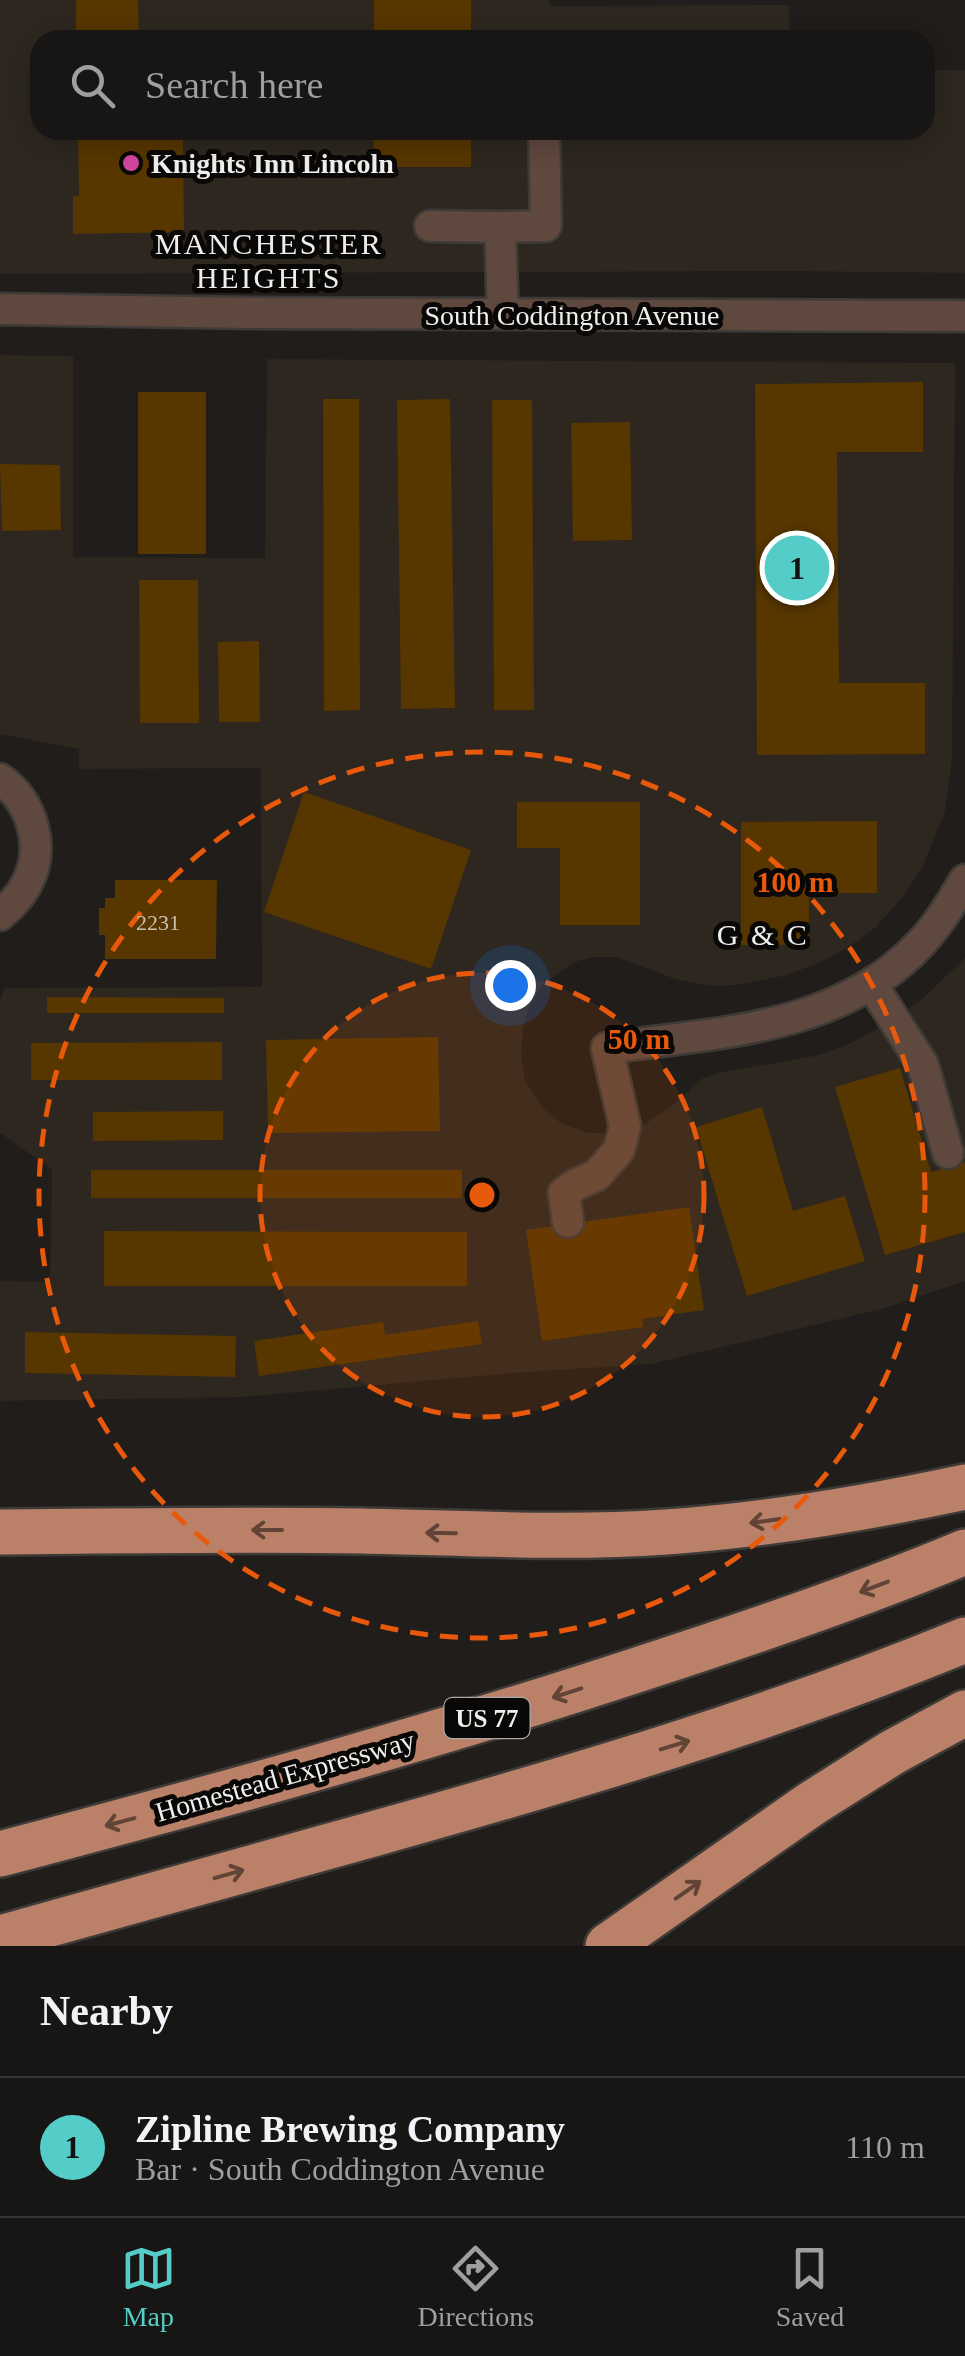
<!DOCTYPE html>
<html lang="en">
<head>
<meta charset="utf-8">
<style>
	:root { --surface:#181614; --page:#211f1d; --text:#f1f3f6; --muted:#9f9fa0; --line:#363534; --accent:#54cdc8 }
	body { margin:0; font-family:"Times New Roman",serif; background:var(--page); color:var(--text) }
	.you { position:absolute; left:510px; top:985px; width:35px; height:35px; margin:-25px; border:8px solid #fff; border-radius:50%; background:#1a73e8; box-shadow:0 0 0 15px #1a73e833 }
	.badge { display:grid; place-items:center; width:65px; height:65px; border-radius:50%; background:var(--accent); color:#111; font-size:32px; font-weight:700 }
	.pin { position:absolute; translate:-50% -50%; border:5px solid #fff; box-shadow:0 2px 10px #0006 }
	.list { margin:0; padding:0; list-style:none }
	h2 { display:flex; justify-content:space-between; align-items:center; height:130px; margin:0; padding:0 40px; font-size:42px }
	h2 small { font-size:32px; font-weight:400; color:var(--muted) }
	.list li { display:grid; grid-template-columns:65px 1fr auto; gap:30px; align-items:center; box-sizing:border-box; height:140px; padding:0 40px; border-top:2px solid var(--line) }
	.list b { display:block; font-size:38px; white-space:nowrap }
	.list p { margin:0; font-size:32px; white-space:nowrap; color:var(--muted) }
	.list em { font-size:32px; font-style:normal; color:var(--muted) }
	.icon { flex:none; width:55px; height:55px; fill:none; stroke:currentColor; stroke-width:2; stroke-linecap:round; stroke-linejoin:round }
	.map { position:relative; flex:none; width:965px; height:1946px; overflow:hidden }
	.search { position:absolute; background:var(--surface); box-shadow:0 5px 25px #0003; left:30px; right:30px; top:30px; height:110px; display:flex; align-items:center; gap:25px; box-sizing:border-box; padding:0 35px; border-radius:30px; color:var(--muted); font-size:38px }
	.sheet { height:270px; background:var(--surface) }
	nav { display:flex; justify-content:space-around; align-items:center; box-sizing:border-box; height:140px; border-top:2px solid var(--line); background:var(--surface); font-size:28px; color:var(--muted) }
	nav a { display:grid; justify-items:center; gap:5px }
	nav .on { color:var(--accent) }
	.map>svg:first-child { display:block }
	.built { fill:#2d271f }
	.building { fill:#573600 }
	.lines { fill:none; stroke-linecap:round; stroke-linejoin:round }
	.minor-casing { stroke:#3d3a37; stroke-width:35 }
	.highway-casing { stroke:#3d3a37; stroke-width:50 }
	.minor { stroke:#5f483e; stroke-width:30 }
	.highway { stroke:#ba8168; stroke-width:45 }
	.oneway { stroke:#624437 }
	.ring { fill:none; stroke:#e8590c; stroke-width:5; stroke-dasharray:18 12 }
	.hotel-dot { fill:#d1479c; stroke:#090806; stroke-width:4 }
	.labels { text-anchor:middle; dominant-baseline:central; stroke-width:10; stroke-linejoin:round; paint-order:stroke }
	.number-label { font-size:22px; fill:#cac0b1 }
	.shield { fill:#090806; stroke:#aba9a7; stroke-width:2.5 }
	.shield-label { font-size:25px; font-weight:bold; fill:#f0eeec }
	.poi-label { font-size:28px; font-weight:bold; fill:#f0eeec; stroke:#090806; text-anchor:start }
	.street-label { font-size:28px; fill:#f0eeec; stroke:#090806 }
	.neighbourhood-label { font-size:30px; letter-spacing:2.5px; fill:#f0eeec; stroke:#090806 }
	.centre { fill:#e8590c; stroke:#090806; stroke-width:5 }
	.ring-label { font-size:30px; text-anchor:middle; font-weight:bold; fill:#e8590c; stroke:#090806; stroke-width:10; stroke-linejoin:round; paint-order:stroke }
</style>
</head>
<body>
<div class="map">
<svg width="965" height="1946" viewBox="0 0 965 1946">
	<rect width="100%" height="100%" fill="#201d1a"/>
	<path class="built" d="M0,0H549L550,6L789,5V40H40V130H925V70H965V273L790,271L0,274Z
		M0,355L73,356V557L265,558L267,359L955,363L952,759L945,812L922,868L900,900L875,928L850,946L819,963L783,976L737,985L712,986L675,979L617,957H594L574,962L542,985L529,1008L523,1029L521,1057L525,1081L542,1107L562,1124L588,1133H616L645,1124L675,1103L703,1078L723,1072L815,1056L847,1045L883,1026L920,1001L965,958V1281L885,1308L651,1364L525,1372L242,1397L0,1401V1281L50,1282L52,1169L0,1133V1003L4,988L262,987L261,768L79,769V749L0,734Z"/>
	<path class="building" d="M76,0H138L139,40H76Z
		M374,0H471V40H374Z
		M78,130H183L184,232L73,234V196H79Z
		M374,130H471V167H374Z
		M923,382V452H837L839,683H925V754L757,755L755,384Z
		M138,392H206V554H138Z
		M323,399H359L360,710L324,711Z
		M450,399L455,708L401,709L397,400Z
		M492,400H532L534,710H494Z
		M630,422L632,540L573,541L571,423Z
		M0,464L60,465L61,530L2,531Z
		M139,580H198L199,723H140Z
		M259,641L260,722H219L218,642Z
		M304,792L471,850L431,969L264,912Z
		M517,802H640V925H560V848H517Z
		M877,821V893H809V945H741V822Z
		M115,880H217L216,959H105V935H99V908H105V898H115Z
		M47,997L224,998V1013H47Z
		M438,1037L440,1131L268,1133L266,1040Z
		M222,1042V1080H31V1043Z
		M900,1068L931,1172L965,1162V1232L885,1255L835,1087Z
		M762,1107L793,1211L845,1196L865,1261L747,1296L696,1127Z
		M223,1111V1140L93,1141V1112Z
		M91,1170H462V1198H91Z
		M689,1207L704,1310L642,1319L643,1327L542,1341L526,1230Z
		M104,1231L467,1232V1286H104Z
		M478,1321L482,1344L259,1376L254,1341L383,1322L385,1335Z
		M25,1332L236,1336L235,1377L25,1373Z"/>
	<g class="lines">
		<defs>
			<path id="minor" d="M430,226L500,227
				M0,309L251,313L965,316
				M503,314L500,227L546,226L544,130
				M0,779C33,802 46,849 26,885C19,898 10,906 0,915
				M872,985L923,1065L948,1153
				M568,1222L564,1193L575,1185L597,1175L619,1150L625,1126L607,1048C718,1032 839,1031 921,943C939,924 952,902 965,880"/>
			<path id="highway" d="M0,1532C121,1531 242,1529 363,1531C464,1533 565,1539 666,1532C766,1525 867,1508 965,1487
				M0,1854C216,1797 431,1738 643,1668C751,1633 860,1596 965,1552
				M0,1938C124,1903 249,1869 373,1834C573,1778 773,1719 965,1640
				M608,1946L811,1804L893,1752L965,1713"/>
		</defs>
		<use href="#minor" class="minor-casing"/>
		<use href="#highway" class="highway-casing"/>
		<use href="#minor" class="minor"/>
		<use href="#highway" class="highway"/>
	</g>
	<defs><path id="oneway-shaft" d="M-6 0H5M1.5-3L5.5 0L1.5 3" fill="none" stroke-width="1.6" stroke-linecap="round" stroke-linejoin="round" transform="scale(2.5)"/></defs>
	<g class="oneway">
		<use href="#oneway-shaft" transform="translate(765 1521) rotate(172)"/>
		<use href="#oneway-shaft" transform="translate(267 1530) rotate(-180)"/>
		<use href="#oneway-shaft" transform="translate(441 1533) rotate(-179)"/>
		<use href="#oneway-shaft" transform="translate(874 1587) rotate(159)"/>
		<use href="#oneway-shaft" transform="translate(567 1693) rotate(162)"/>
		<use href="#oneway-shaft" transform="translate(675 1745) rotate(-17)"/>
		<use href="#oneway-shaft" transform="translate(120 1822) rotate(165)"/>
		<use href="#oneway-shaft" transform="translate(229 1874) rotate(-16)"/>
		<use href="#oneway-shaft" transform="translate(688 1890) rotate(-35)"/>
	</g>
	<circle cx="482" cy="1195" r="222" fill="#e8590c" fill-opacity=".12"/>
	<g class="ring">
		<circle cx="482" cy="1195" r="222"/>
		<circle cx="482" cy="1195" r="443"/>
	</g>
	<circle class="hotel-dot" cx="131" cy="163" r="10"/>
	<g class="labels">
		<g class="number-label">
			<text x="158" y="922">2231</text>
		</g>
		<rect class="shield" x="444.5" y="1698" width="85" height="40" rx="8"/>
		<g class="shield-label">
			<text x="487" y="1718">US 77</text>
		</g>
		<g class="poi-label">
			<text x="151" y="163">Knights Inn Lincoln</text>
		</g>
		<g class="street-label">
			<text x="572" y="315">South Coddington Avenue</text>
			<text transform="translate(285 1776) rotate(-16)">Homestead Expressway</text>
		</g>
		<g class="neighbourhood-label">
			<text x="269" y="243">MANCHESTER<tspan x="269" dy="34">HEIGHTS</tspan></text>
			<text x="763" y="934">G &amp; C</text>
		</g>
	</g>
	<circle cx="482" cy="1195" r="15" class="centre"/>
	<g class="ring-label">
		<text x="795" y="892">100 m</text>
		<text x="639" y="1049">50 m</text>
	</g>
</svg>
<div class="you"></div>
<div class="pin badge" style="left:797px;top:568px">1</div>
<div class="search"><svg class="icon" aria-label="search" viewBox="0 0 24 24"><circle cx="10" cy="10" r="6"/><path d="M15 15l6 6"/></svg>Search here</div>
</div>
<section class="sheet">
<h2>Nearby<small></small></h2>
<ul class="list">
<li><span class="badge">1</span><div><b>Zipline Brewing Company</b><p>Bar · South Coddington Avenue</p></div><em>110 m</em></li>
</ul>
</section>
<nav>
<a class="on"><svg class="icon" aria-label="map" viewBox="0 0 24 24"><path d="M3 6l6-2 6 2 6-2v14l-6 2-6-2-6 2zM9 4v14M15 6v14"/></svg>Map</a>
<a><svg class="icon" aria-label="directions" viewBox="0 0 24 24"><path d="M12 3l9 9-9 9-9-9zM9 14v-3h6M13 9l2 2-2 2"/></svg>Directions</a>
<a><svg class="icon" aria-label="saved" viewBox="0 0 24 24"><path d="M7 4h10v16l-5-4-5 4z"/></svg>Saved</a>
</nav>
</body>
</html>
